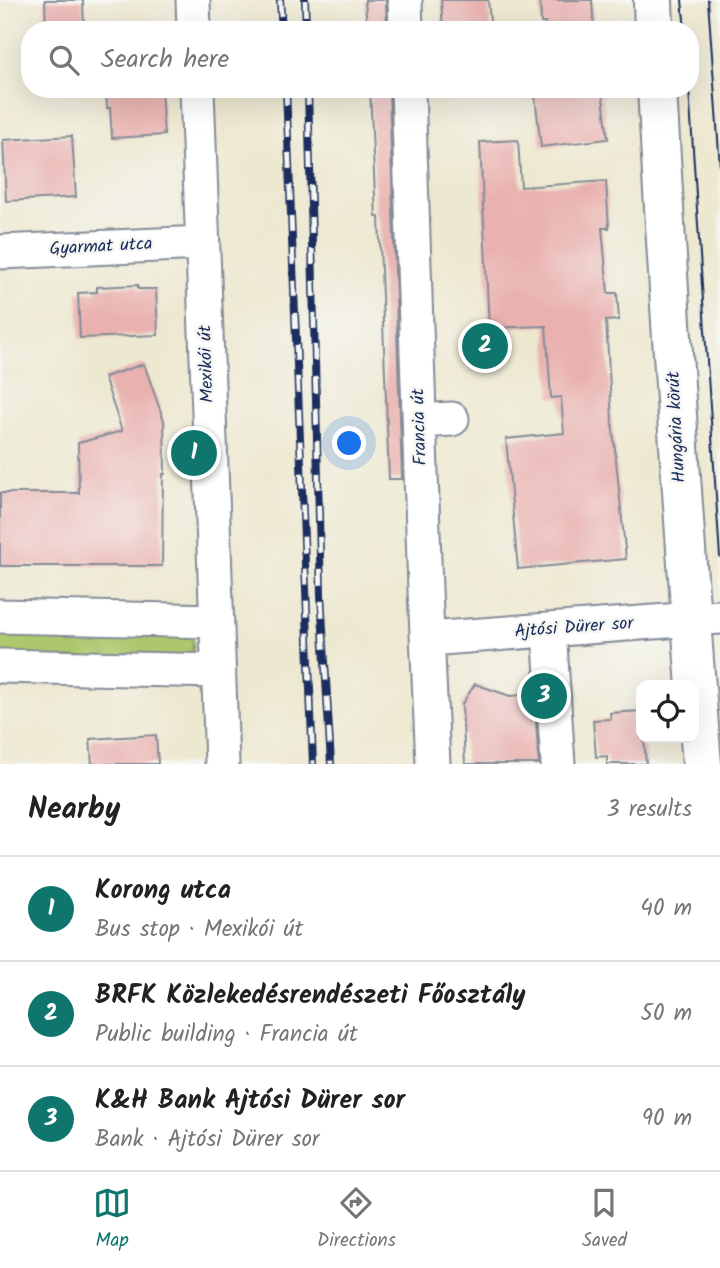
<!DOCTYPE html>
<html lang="en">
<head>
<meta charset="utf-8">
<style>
	:root { --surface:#fff; --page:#f6f6f6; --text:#222; --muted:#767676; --line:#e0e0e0; --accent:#0f766e }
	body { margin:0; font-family:Kalam,sans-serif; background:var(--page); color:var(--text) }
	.controls { position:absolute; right:21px; bottom:21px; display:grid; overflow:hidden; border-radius:14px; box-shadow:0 7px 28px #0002 }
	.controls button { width:63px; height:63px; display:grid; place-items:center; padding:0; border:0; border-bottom:2px solid var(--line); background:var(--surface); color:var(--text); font:35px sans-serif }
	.you { position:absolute; left:350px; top:444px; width:24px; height:24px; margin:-18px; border:5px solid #fff; border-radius:50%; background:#1a73e8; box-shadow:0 0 0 10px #1a73e833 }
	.badge { display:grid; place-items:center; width:46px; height:46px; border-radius:50%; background:var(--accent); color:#fff; font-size:23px; font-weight:700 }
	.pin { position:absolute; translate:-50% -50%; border:4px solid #fff; box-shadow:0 2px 7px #0006 }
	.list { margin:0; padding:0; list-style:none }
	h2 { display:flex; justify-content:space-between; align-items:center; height:91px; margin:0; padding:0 28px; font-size:30px }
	h2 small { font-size:23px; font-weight:400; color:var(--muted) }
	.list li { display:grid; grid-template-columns:46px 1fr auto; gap:21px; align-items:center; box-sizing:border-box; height:105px; padding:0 28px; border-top:2px solid var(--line) }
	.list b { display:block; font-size:26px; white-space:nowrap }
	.list p { margin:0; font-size:23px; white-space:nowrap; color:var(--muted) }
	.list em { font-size:23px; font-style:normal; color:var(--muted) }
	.icon { flex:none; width:38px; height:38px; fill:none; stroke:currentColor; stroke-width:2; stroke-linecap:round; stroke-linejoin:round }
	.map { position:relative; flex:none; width:720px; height:764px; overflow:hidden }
	.search { position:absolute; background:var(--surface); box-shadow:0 7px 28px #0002; left:21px; right:21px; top:21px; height:77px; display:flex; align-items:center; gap:18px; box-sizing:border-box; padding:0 24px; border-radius:28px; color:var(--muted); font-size:26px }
	.sheet { height:406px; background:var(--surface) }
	nav { display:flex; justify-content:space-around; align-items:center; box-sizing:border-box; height:98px; border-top:2px solid var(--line); background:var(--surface); font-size:19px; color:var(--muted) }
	nav a { display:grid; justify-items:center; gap:4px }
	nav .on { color:var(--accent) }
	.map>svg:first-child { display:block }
	.green { fill:#adc76c; stroke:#647b65; stroke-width:2 }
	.building { fill:#e9b2b0 }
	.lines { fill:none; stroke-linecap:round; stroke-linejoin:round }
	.minor-casing { stroke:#848c97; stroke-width:37 }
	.major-casing { stroke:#848c97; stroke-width:42 }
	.minor { stroke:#fff; stroke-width:33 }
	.major { stroke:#fff; stroke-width:38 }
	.tram { stroke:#1b2f5e; stroke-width:2 }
	.rail-casing { stroke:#1b2f5e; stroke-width:8 }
	.rail { stroke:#f6f6f2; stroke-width:5; stroke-dasharray:16; stroke-linecap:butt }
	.labels { text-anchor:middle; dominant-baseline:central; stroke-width:5; stroke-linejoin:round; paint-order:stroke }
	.street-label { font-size:18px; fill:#1b2f5e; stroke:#f6f6f2 }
</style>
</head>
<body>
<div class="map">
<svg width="720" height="764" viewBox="0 0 720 764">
	<rect width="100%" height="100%" fill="#f6f6f2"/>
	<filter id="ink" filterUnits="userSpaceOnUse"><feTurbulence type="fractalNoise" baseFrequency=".0143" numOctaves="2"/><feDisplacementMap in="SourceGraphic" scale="14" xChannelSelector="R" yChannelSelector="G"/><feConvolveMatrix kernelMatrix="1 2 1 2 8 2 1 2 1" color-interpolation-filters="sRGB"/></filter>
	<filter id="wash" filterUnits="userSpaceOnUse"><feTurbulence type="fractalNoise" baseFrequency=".00686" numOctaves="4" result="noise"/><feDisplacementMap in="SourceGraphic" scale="28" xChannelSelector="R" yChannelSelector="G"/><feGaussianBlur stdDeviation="1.57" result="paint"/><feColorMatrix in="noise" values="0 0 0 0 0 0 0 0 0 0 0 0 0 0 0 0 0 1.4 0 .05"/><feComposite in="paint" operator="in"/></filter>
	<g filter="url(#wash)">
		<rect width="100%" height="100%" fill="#ede8d0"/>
		<path class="green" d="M0,623L193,627V663L0,657Z"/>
		<g id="blocks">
			<path class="building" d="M45,0H83L84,30H46Z
				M365,0H386L387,30H367Z
				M441,0H488L491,30H443Z
				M540,0H592L594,30H546L545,23H541Z
				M106,89H161L164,135L112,138L110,108H107Z
				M370,89H389L402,479H389L379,217H376Z
				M592,89H602L608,139L541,147L535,96Z
				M72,136L76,197L6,201L3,140Z
				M518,140L521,187L606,181L609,228H602L608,293H617L619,320L606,321L612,420L626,559L518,569L506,439L564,433L561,397L551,398L546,326L489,328L480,142Z
				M138,285V289H156L158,335L80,338L78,293L97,292V287Z
				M144,364L164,421L165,474H163L162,566H0V493H79L78,443L122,431L104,377Z
				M475,684L510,696L534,694L539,764H465L462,704Z
				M641,711V738H644L646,764H607V756L596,757L593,720L611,719L610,713Z
				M156,735L158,764H92L90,739Z"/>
		</g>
	</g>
	<g filter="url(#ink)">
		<use href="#blocks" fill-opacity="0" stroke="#848c97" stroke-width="2"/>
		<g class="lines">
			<defs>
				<path id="minor" d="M193,0L194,30
					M405,0L406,30
					M197,89L222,764
					M408,89L425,590L433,764
					M0,252L203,243
					M420,421L452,419
					M0,616L216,621
					M549,630L558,764
					M428,639L720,617
					M0,666L218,671"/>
				<path id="major" d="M653,0L654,30
					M657,89C670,314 684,539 702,764"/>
			</defs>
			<use href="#minor" class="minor-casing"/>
			<use href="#major" class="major-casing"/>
			<use href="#minor" class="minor"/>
			<use href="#major" class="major"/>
			<path class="tram" d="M682,0L685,30
				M708,0L720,167
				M689,89L720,557"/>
			<defs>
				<path id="rail" d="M280,0L282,30
					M305,0L306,30
					M286,89L313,764
					M308,89L321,595L331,764"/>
			</defs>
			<use href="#rail" class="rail-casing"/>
			<use href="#rail" class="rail"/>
		</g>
	</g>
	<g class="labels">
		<g class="street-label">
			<text transform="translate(101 247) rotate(-3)">Gyarmat utca</text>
			<text transform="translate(207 364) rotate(-92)">Mexikói út</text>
			<text transform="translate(420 427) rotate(-92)">Francia út</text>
			<text transform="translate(677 427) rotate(-93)">Hungária körút</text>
			<text transform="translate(574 628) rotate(-4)">Ajtósi Dürer sor</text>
		</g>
	</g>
</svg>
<div class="controls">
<button><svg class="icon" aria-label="locate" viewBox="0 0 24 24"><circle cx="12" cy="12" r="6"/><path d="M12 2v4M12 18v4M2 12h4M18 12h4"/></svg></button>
</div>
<div class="you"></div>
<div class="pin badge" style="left:194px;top:453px">1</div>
<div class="pin badge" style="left:485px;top:346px">2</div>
<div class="pin badge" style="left:544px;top:696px">3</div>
<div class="search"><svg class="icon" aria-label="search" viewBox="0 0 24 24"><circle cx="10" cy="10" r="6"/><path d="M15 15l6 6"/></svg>Search here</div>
</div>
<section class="sheet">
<h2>Nearby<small>3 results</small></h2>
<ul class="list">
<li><span class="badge">1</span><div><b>Korong utca</b><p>Bus stop · Mexikói út</p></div><em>40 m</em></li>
<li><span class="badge">2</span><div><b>BRFK Közlekedésrendészeti Főosztály</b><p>Public building · Francia út</p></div><em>50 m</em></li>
<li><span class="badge">3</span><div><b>K&amp;H Bank Ajtósi Dürer sor</b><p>Bank · Ajtósi Dürer sor</p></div><em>90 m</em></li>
</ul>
</section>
<nav>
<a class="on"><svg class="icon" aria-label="map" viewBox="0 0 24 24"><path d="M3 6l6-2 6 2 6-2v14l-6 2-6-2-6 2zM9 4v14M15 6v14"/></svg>Map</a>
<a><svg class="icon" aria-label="directions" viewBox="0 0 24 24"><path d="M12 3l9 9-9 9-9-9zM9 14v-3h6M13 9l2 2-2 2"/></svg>Directions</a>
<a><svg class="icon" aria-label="saved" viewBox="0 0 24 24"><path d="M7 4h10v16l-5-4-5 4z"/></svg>Saved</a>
</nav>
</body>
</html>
